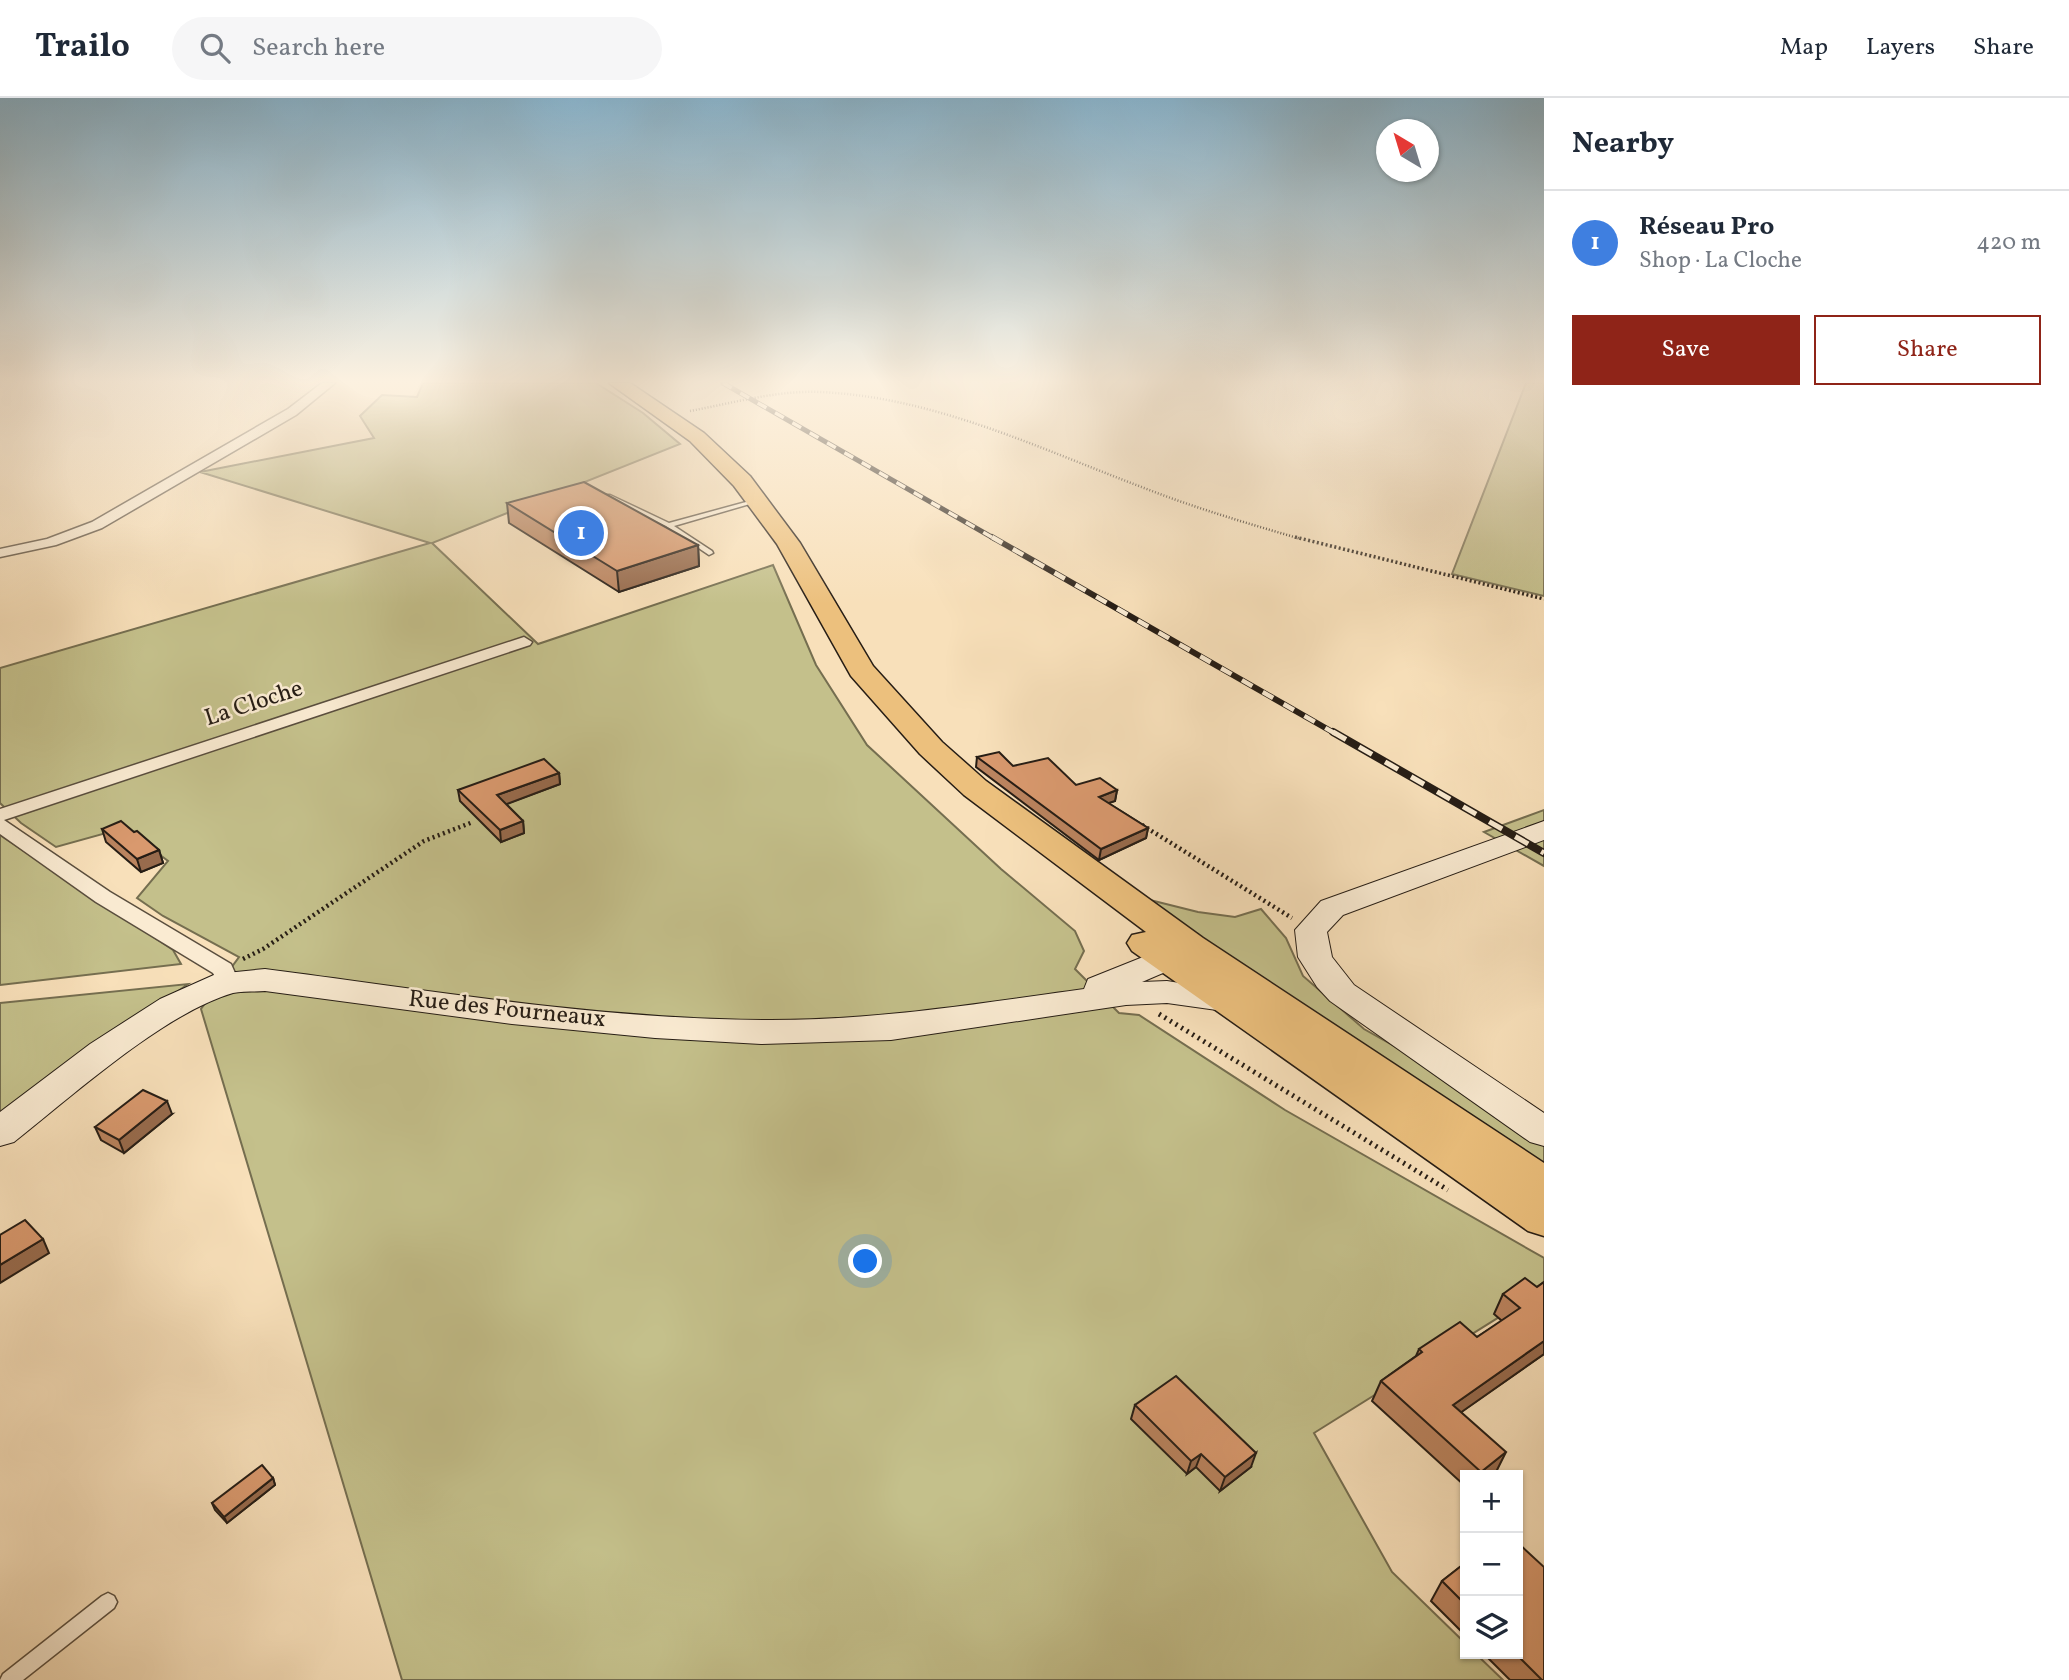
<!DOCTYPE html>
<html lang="en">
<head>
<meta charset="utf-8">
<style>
	:root { --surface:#fff; --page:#f6f6f7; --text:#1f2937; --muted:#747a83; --line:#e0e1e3; --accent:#8f2418 }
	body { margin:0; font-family:Vollkorn,serif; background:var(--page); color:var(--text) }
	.controls { position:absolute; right:21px; bottom:21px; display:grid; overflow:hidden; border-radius:0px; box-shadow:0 2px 5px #0004 }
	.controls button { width:63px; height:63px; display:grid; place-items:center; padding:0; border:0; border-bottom:2px solid var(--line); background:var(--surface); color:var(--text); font:35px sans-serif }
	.compass { position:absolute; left:1376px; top:21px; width:63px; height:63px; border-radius:50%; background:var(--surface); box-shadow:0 2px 5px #0004; rotate:322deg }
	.you { position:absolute; left:866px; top:1164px; width:24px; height:24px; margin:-18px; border:5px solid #fff; border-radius:50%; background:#1a73e8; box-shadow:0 0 0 10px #1a73e833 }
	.badge { display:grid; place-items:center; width:46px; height:46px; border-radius:50%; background:var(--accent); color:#fff; font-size:23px; font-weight:700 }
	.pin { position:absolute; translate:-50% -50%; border:4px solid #fff; box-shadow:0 2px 7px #0006 }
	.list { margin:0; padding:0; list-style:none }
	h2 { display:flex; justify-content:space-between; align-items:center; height:91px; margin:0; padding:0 28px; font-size:30px }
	h2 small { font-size:23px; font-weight:400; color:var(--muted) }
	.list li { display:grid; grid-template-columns:46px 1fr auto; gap:21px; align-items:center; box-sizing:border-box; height:105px; padding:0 28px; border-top:2px solid var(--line) }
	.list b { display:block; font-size:26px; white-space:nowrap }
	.list p { margin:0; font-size:23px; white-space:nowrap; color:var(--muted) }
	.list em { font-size:23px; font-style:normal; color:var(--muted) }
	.actions { display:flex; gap:14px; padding:21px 28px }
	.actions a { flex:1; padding:16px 0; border:2px solid var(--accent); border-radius:0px; text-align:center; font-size:24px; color:var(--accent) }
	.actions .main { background:var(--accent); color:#fff }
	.icon { flex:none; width:38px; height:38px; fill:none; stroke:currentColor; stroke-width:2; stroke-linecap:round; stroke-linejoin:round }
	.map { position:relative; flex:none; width:1544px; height:1582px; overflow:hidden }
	header { display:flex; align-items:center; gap:42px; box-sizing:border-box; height:98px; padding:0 35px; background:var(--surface); border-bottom:2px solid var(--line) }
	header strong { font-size:33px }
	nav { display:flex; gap:38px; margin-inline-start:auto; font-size:24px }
	.search { width:490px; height:63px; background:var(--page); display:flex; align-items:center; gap:18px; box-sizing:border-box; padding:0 24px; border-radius:38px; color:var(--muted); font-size:26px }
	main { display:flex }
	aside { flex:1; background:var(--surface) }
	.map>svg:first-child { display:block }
	.green { fill:#c4c08b; stroke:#756e50; stroke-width:2 }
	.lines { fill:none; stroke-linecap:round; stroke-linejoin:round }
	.lane-casing { stroke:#5a4e3e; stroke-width:3 }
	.street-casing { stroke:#5a4e3e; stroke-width:3 }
	.secondary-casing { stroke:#261d15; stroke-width:2 }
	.primary-casing { stroke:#261d15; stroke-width:3 }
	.path-far3 { stroke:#261d15; stroke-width:2.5; stroke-dasharray:1 2; stroke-linecap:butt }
	.path-far2 { stroke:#261d15; stroke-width:3.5; stroke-dasharray:2 2.5; stroke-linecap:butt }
	.path-far1 { stroke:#261d15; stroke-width:4.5; stroke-dasharray:2 3.5; stroke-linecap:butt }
	.path { stroke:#261d15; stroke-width:5; stroke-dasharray:2 4.5; stroke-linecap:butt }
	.lane { fill:#faebd2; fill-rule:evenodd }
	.street { fill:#faebd2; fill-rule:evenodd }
	.secondary { fill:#faebd2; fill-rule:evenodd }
	.primary { fill:#ecc07d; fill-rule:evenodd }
	.rail-far2-casing { stroke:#261d15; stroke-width:5 }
	.rail-far1-casing { stroke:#261d15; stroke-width:6 }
	.rail-casing { stroke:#261d15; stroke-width:8 }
	.rail-far2 { stroke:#faebd2; stroke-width:3.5; stroke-dasharray:10; stroke-linecap:butt }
	.rail-far1 { stroke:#faebd2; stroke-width:4.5; stroke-dasharray:12; stroke-linecap:butt }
	.rail { stroke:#faebd2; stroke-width:5; stroke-dasharray:15; stroke-linecap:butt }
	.wall { fill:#bb845f; stroke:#261d15; stroke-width:2 }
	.shaded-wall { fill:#986b4d; stroke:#261d15; stroke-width:2 }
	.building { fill:#d9996e; stroke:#261d15; stroke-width:2 }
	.labels { text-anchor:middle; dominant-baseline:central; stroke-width:5; stroke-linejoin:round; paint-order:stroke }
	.street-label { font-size:24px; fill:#261d15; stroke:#faebd2 }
</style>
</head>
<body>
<header>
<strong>Trailo</strong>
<div class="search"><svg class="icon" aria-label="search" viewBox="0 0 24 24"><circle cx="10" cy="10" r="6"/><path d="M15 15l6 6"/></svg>Search here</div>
<nav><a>Map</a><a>Layers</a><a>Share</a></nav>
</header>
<main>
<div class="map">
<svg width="1544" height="1582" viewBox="0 0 1544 1582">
	<rect width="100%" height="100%" fill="#f8e0ba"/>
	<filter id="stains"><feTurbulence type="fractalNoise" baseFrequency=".00286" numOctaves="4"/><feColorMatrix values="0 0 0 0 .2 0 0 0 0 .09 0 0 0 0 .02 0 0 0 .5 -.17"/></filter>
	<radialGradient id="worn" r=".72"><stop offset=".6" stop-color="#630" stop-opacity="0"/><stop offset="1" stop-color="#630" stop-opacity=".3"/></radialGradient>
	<path class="green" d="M423,285H596L643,315L680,346L432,445L538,546L773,467L816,567L867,647L1001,771L1075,833L1084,853L1075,871L1119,915L1139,917L1285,1012L1544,1160V1191L1314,1335L1392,1474L1465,1545V1556H1476L1503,1582H402L201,911L239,859L163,818L137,800L168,763L124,730L56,749L21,725L0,705V570L430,445L200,374L374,340L360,318L382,297L417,299Z
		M1526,285H1544V498L1452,476Z
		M1544,712V768L1484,734Z
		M0,737L173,852L181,866L0,887Z
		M1138,799L1198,814L1235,819L1261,811L1286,840L1303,878L1364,931L1433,970L1544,1046V1072Z
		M188,886L0,1022V905Z"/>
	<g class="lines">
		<defs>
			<path id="lane" d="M606,397H610L669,425L757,401L760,403L674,428L712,453L713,455L709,457L666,428L606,399Z
				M108,1495L114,1498L117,1504L114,1510L23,1582H0L3,1576L102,1498Z"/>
			<path id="street" d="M322,285H335L296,317L102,430L56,447L0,459V451L47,441L92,424L288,311Z
				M524,539L532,544L530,547L4,722L110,794L231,866L239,884L236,889H220L213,875L96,804L0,736V711Z"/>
			<path id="secondary" d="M1544,723V742L1343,817L1327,834L1332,859L1354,887L1544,1015V1048L1530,1044L1330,903L1317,889L1298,859L1295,832L1321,803Z
				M1173,847L1204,852L1209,860L1204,868L1192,871L1177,869L1142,884L1167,883L1236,894L1241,902L1236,910L1224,913L1167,905L1126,907L891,942L761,946L655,940L512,926L265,893C255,894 242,893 233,895C164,915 71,999 14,1044L0,1048V1014L90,946L160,901L216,876L265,871C428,892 597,921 762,922C871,923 976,906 1084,891L1088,881Z"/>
			<path id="primary" d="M609,285H630L704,335L750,378L800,445L873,568L942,644L986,683L1203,840L1544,1065V1138L1528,1133L1132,853L1127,845L1132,837L1146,834L964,697L920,656L851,578L777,446L734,388L690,343Z"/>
		</defs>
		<use href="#lane" class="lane-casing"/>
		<use href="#street" class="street-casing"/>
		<use href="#secondary" class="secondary-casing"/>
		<use href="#primary" class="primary-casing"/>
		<path class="path-far3" d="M690,313C733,305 777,292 821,294C933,299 1036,349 1139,388C1192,409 1246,425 1301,441"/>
		<path class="path-far2" d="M1295,439L1544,501"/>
		<path class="path-far1" d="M1142,727L1292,820
			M243,861L263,851L424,743L473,724"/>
		<path class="path" d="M1159,916L1448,1092"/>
		<use href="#lane" class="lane"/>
		<use href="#street" class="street"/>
		<use href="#secondary" class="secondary"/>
		<use href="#primary" class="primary"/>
		<defs>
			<path id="rail-far2" d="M723,285L995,441"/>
			<path id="rail-far1" d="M992,439L1336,636"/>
			<path id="rail" d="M1333,634L1544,755"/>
		</defs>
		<use href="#rail-far2" class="rail-far2-casing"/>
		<use href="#rail-far1" class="rail-far1-casing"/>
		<use href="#rail" class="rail-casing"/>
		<use href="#rail-far2" class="rail-far2"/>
		<use href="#rail-far1" class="rail-far1"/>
		<use href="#rail" class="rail"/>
	</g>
	<path class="wall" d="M507,405L698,447L699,468L619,494L509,425Z
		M977,659L1013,668L1076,687L1117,692L1115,703L1108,705L1148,730L1146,740L1099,762L976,669Z
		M559,675L560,686L506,706L523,723L524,735L501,744L460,703L458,692Z
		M102,731L134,734L159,752L163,765L141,774L106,744Z
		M172,1016L124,1055L101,1042L95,1029Z
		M1544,1184V1256L1461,1314L1496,1374L1491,1377H1465V1388L1372,1303L1381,1283L1416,1258L1419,1251L1477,1239L1502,1223L1494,1216L1503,1196L1537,1189Z
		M1135,1307L1251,1369L1220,1393L1196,1369L1187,1376L1131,1321Z
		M273,1380L275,1387L227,1425L215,1412L212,1405Z
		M1465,1465V1537L1431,1503L1442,1483Z
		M1484,1556H1518L1544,1582H1510Z"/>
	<path class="shaded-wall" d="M698,447L699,468L619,494L617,473Z
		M559,675L560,686L499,709L497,697Z
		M1117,692L1115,703L1097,709L1099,699Z
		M523,723L524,735L501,744L500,732Z
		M1148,730L1146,740L1099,762L1101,751Z
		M159,752L163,765L141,774L137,761Z
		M167,1003L172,1016L124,1055L119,1042Z
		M43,1141L49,1155L0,1185V1167Z
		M1544,1243V1256L1443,1327L1453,1307Z
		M1506,1354L1496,1374L1491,1377H1479L1481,1374Z
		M1256,1355L1251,1369L1220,1393L1225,1379Z
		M1201,1356L1196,1369L1187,1376L1191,1363Z
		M273,1380L275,1387L227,1425L224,1419Z"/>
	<path class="building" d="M584,384L698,447L617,473L507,405Z
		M999,654L1013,668L1048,660L1076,687L1100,680L1117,692L1099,699L1148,730L1101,751L977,659Z
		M544,661L559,675L497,697L523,723L500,732L458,692Z
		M121,723L134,734L137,733L159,752L137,761L102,731Z
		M143,992L167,1003L119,1042L95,1029Z
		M25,1122L43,1141L0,1167V1137Z
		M1525,1180L1537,1189L1544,1184V1243L1453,1307L1506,1354L1481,1374L1381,1283L1422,1254L1419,1251L1460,1224L1477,1239L1520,1210L1503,1196Z
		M1176,1278L1256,1355L1225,1379L1201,1356L1191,1363L1135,1307Z
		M262,1367L273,1380L224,1419L212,1405Z
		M1518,1445L1544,1469V1582H1542L1516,1556H1518Z
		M1465,1465V1506L1442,1483Z"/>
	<linearGradient id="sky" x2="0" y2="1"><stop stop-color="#8ab8d3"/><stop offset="0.56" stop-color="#fcf1e0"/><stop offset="1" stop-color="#fcf1e0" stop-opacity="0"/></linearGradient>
	<rect width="1544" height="506" fill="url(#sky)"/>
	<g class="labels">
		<g class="street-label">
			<text transform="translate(254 606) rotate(-18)">La Cloche</text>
			<text transform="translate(507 912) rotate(6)">Rue des Fourneaux</text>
		</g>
	</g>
	<rect width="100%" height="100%" filter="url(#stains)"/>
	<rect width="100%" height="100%" fill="url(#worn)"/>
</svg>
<div class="controls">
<button>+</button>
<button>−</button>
<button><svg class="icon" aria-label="layers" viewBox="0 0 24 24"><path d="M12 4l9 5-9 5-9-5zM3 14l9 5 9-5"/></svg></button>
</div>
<svg class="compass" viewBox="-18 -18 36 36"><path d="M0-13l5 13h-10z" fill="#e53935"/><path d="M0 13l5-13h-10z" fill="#747a83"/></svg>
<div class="you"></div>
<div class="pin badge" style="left:581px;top:435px;background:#3f7fe0">1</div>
</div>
<aside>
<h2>Nearby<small></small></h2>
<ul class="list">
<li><span class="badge" style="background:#3f7fe0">1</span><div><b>Réseau Pro</b><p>Shop · La Cloche</p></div><em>420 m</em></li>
</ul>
<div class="actions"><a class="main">Save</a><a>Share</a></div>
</aside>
</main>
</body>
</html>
